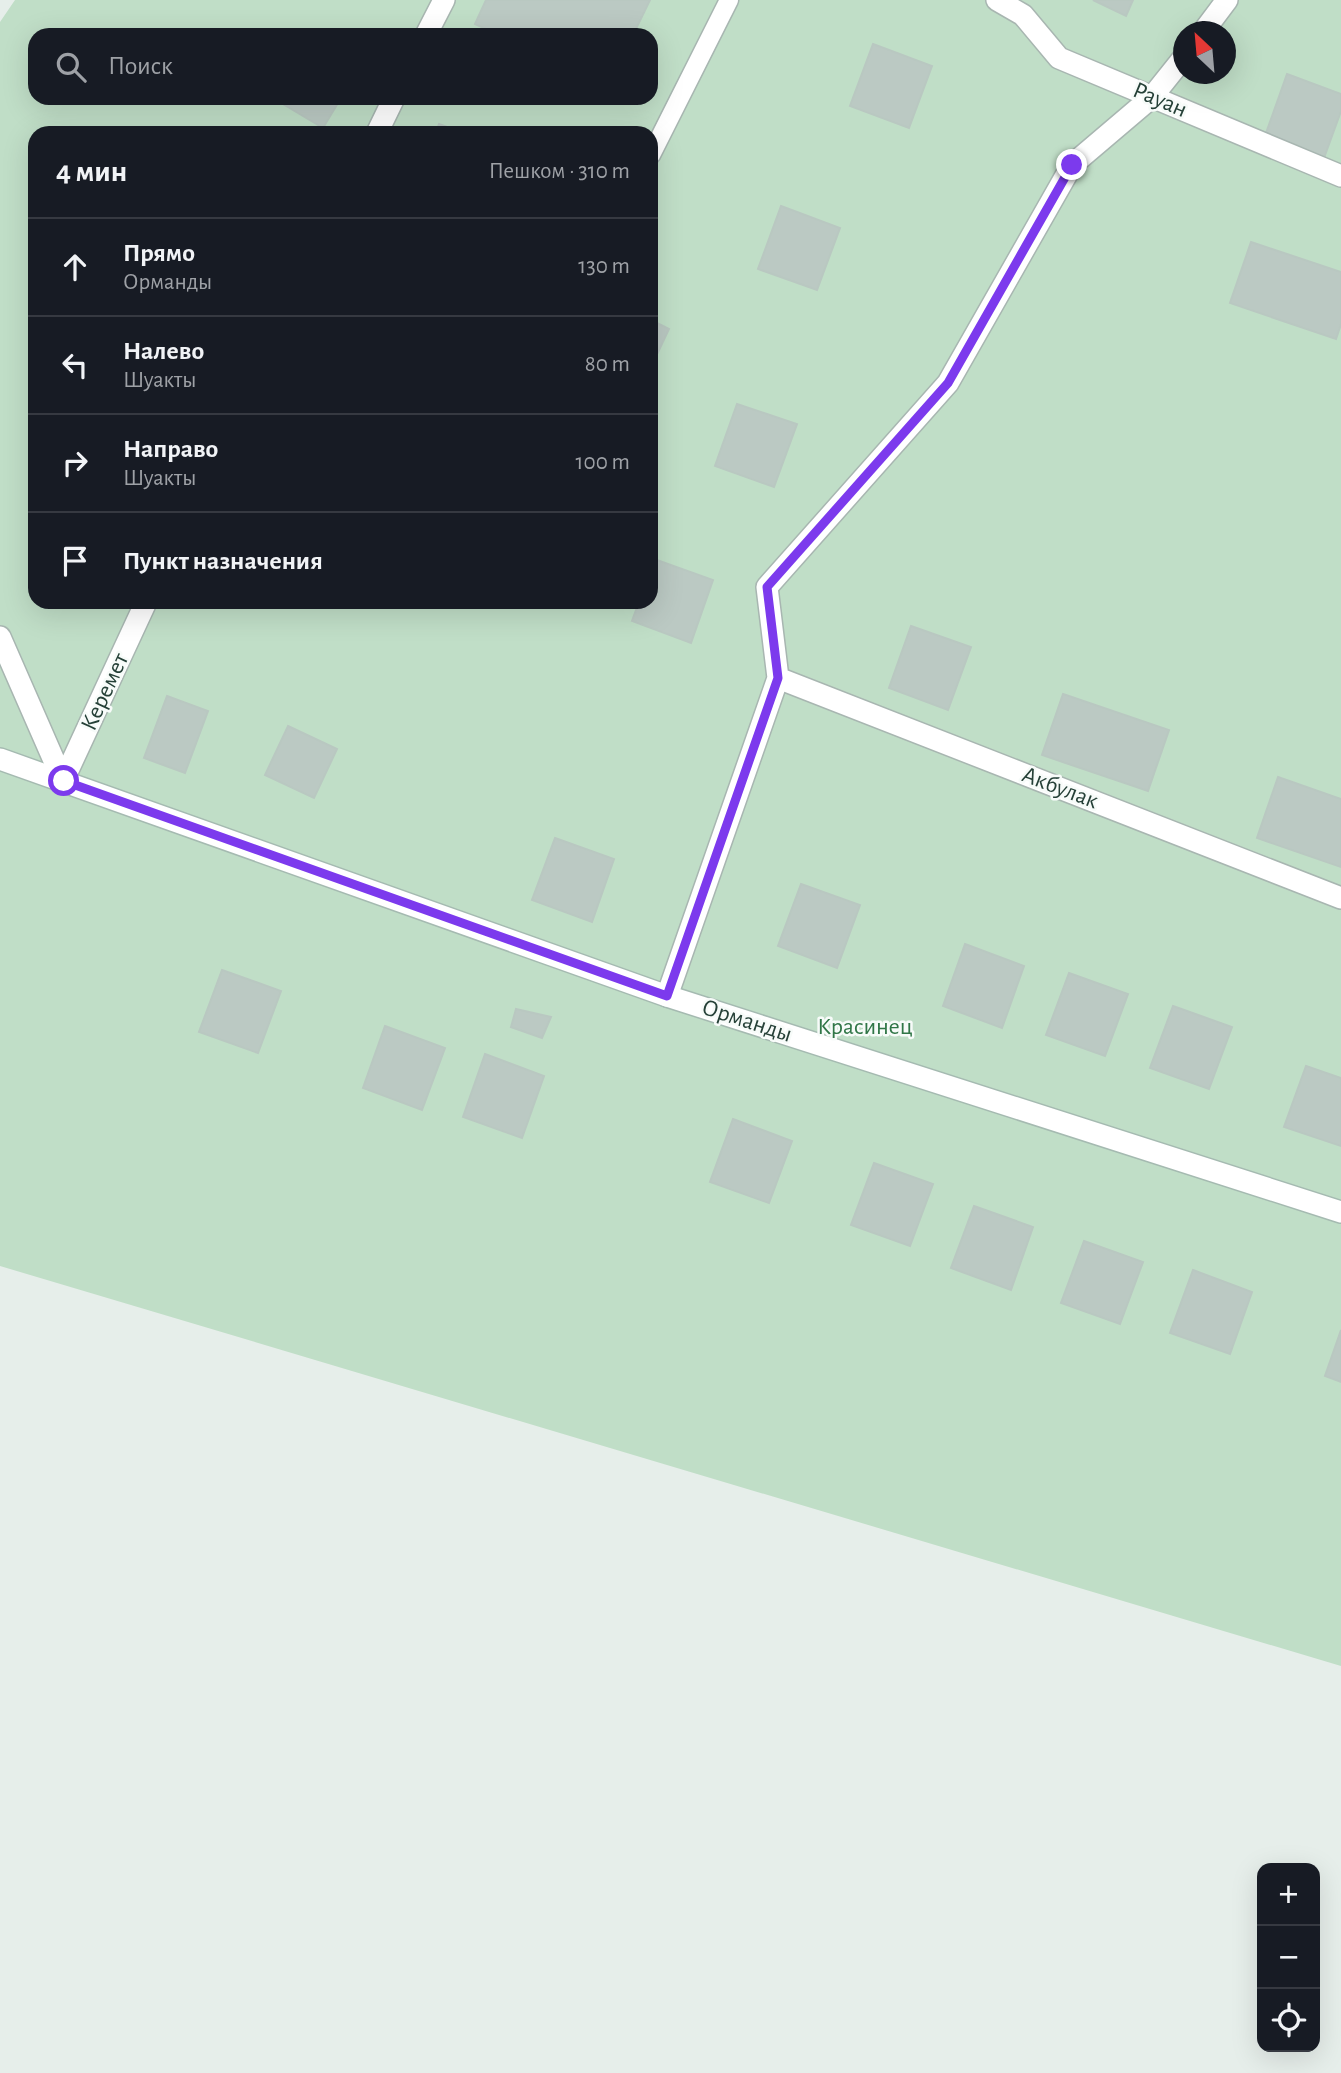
<!DOCTYPE html>
<html lang="ru">
<head>
<meta charset="utf-8">
<style>
	:root { --surface:#171b24; --page:#242831; --text:#f1f3f6; --muted:#9ea1a6; --line:#363941 }
	body { margin:0; font-family:"Alegreya Sans",sans-serif; background:var(--page); color:var(--text) }
	.controls { position:absolute; right:21px; bottom:21px; display:grid; overflow:hidden; border-radius:14px; box-shadow:0 7px 28px #0002 }
	.controls button { width:63px; height:63px; display:grid; place-items:center; padding:0; border:0; border-bottom:2px solid var(--line); background:var(--surface); color:var(--text); font:35px sans-serif }
	.compass { position:absolute; left:1173px; top:21px; width:63px; height:63px; border-radius:50%; background:var(--surface); box-shadow:0 7px 28px #0002; rotate:334deg }
	.stop { position:absolute; width:21px; height:21px; margin:-16px; border:5px solid #7c3aed; border-radius:50%; background:#fff }
	.stop.end { background:#7c3aed; border-color:#fff; box-shadow:0 2px 7px #0008 }
	.list { margin:0; padding:0; list-style:none }
	h2 { display:flex; justify-content:space-between; align-items:center; height:91px; margin:0; padding:0 28px; font-size:30px }
	h2 small { font-size:23px; font-weight:400; color:var(--muted) }
	.list li { display:grid; grid-template-columns:46px 1fr auto; gap:21px; align-items:center; box-sizing:border-box; height:98px; padding:0 28px; border-top:2px solid var(--line) }
	.list b { display:block; font-size:26px; white-space:nowrap }
	.list p { margin:0; font-size:23px; white-space:nowrap; color:var(--muted) }
	.list em { font-size:23px; font-style:normal; color:var(--muted) }
	.icon { flex:none; width:38px; height:38px; fill:none; stroke:currentColor; stroke-width:2; stroke-linecap:round; stroke-linejoin:round }
	.map { position:relative; flex:none; width:1341px; height:2073px; overflow:hidden }
	.search { position:absolute; background:var(--surface); box-shadow:0 7px 28px #0002; left:28px; top:28px; width:630px; height:77px; display:flex; align-items:center; gap:18px; box-sizing:border-box; padding:0 24px; border-radius:21px; color:var(--muted); font-size:26px }
	.panel { position:absolute; background:var(--surface); box-shadow:0 7px 28px #0002; left:28px; top:126px; width:630px; height:483px; border-radius:21px }
	.map>svg:first-child { display:block }
	.green { fill:#c0dec7; fill-rule:evenodd }
	.building { fill:#bbc9c3; stroke:#b9c8c1; stroke-width:2 }
	.lines { fill:none; stroke-linecap:round; stroke-linejoin:round }
	.lane-casing { stroke:#a8b6b1; stroke-width:21 }
	.street-casing { stroke:#a8b6b1; stroke-width:24 }
	.secondary-casing { stroke:#a5bab1; stroke-width:24 }
	.lane { stroke:#fff; stroke-width:18 }
	.street { stroke:#fff; stroke-width:21 }
	.secondary { stroke:#fff; stroke-width:21 }
	.route { stroke:#7c3aed; stroke-width:9 }
	.labels { text-anchor:middle; dominant-baseline:central; stroke-width:5; stroke-linejoin:round; paint-order:stroke }
	.street-label { font-size:24px; fill:#254037; stroke:#f7fbf9 }
	.park-label { font-size:24px; fill:#307647; stroke:#f7fbf9 }
</style>
</head>
<body>
<div class="map">
<svg width="1341" height="2073" viewBox="0 0 1341 2073">
	<rect width="100%" height="100%" fill="#e6eeea"/>
	<path class="green" d="M15,0H1341V1666L0,1266V22ZM1184,32H1226V74H1184ZM35,35H651V98H35ZM35,133H651V602H35Z"/>
	<path class="building" d="M486,0H650L633,35H499L475,24Z
		M1093,0H1133L1126,16Z
		M873,44L932,66L909,128L850,106Z
		M1287,74L1341,94V111L1324,158L1265,136Z
		M273,98H341L323,128Z
		M439,124L463,133H436Z
		M781,206L840,228L817,290L758,269Z
		M1251,242L1341,272V324L1336,339L1230,303Z
		M651,320L669,329L651,367Z
		M737,404L797,424L774,487L715,466Z
		M654,559L713,580L691,643L632,621L639,602H651V568Z
		M911,626L971,647L948,710L889,688Z
		M1063,694L1169,730L1148,791L1042,755Z
		M167,696L208,711L185,773L144,758Z
		M288,726L337,749L314,798L265,775Z
		M1278,777L1341,799V867L1257,838Z
		M555,838L614,859L592,922L532,900Z
		M801,884L860,905L837,968L778,946Z
		M965,944L1024,966L1002,1028L943,1006Z
		M222,970L281,991L258,1053L199,1032Z
		M1069,973L1128,994L1105,1056L1046,1035Z
		M1173,1006L1232,1027L1209,1089L1150,1068Z
		M516,1009L551,1017L542,1038L511,1027Z
		M385,1026L445,1048L422,1110L363,1088Z
		M485,1054L544,1076L522,1138L463,1117Z
		M1306,1066L1341,1078V1146L1284,1127Z
		M733,1119L792,1141L769,1203L710,1182Z
		M874,1163L933,1184L910,1246L851,1225Z
		M974,1206L1033,1227L1011,1290L951,1268Z
		M1084,1241L1143,1262L1120,1324L1061,1303Z
		M1193,1270L1252,1292L1230,1354L1170,1333Z
		M1341,1330V1382L1325,1376Z"/>
	<g class="lines">
		<defs>
			<path id="lane" d="M651,155L729,0"/>
			<path id="street" d="M997,0L1023,15L1059,58L1341,176
				M1203,32L1227,0
				M426,35L444,0
				M377,133L394,98
				M0,637L63,781
				M778,678L1341,898
				M63,781L146,602
				M667,996L778,678L767,587L948,383L1072,165L1152,97L1184,57"/>
			<path id="secondary" d="M0,759L667,996L1341,1212"/>
		</defs>
		<use href="#lane" class="lane-casing"/>
		<use href="#street" class="street-casing"/>
		<use href="#secondary" class="secondary-casing"/>
		<use href="#lane" class="lane"/>
		<use href="#street" class="street"/>
		<use href="#secondary" class="secondary"/>
	</g>
	<g class="lines">
		<path class="route" d="M64,781L667,996L778,678L767,587L948,383L1072,165"/>
	</g>
	<g class="labels">
		<g class="street-label">
			<text transform="translate(1160 100) rotate(23)">Рауан</text>
			<text transform="translate(105 692) rotate(-65)">Керемет</text>
			<text transform="translate(1060 788) rotate(21)">Акбулак</text>
			<text transform="translate(747 1021) rotate(18)">Орманды</text>
		</g>
		<g class="park-label">
			<text x="865" y="1027">Красинец</text>
		</g>
	</g>
</svg>
<div class="controls">
<button>+</button>
<button>−</button>
<button><svg class="icon" aria-label="locate" viewBox="0 0 24 24"><circle cx="12" cy="12" r="6"/><path d="M12 2v4M12 18v4M2 12h4M18 12h4"/></svg></button>
</div>
<svg class="compass" viewBox="-18 -18 36 36"><path d="M0-13l5 13h-10z" fill="#e53935"/><path d="M0 13l5-13h-10z" fill="#9ea1a6"/></svg>
<div class="stop" style="left:64px;top:781px"></div>
<div class="stop end" style="left:1072px;top:165px"></div>
<div class="search"><svg class="icon" aria-label="search" viewBox="0 0 24 24"><circle cx="10" cy="10" r="6"/><path d="M15 15l6 6"/></svg>Поиск</div>
<section class="panel">
<h2>4 мин<small>Пешком · 310 m</small></h2>
<ul class="list">
<li><svg class="icon" aria-label="ahead" viewBox="0 0 24 24"><path d="M12 20V5M6 11l6-6 6 6"/></svg><div><b>Прямо</b><p>Орманды</p></div><em>130 m</em></li>
<li><svg class="icon" aria-label="left" viewBox="0 0 24 24"><path d="M17 20v-9H6M10 6l-5 5 5 5"/></svg><div><b>Налево</b><p>Шуакты</p></div><em>80 m</em></li>
<li><svg class="icon" aria-label="right" viewBox="0 0 24 24"><path d="M7 20v-9h11M14 6l5 5-5 5"/></svg><div><b>Направо</b><p>Шуакты</p></div><em>100 m</em></li>
<li><svg class="icon" aria-label="arrive" viewBox="0 0 24 24"><path d="M6 21V4h12l-3 4 3 4H6"/></svg><div><b>Пункт назначения</b></div></li>
</ul>
</section>
</div>
</body>
</html>
